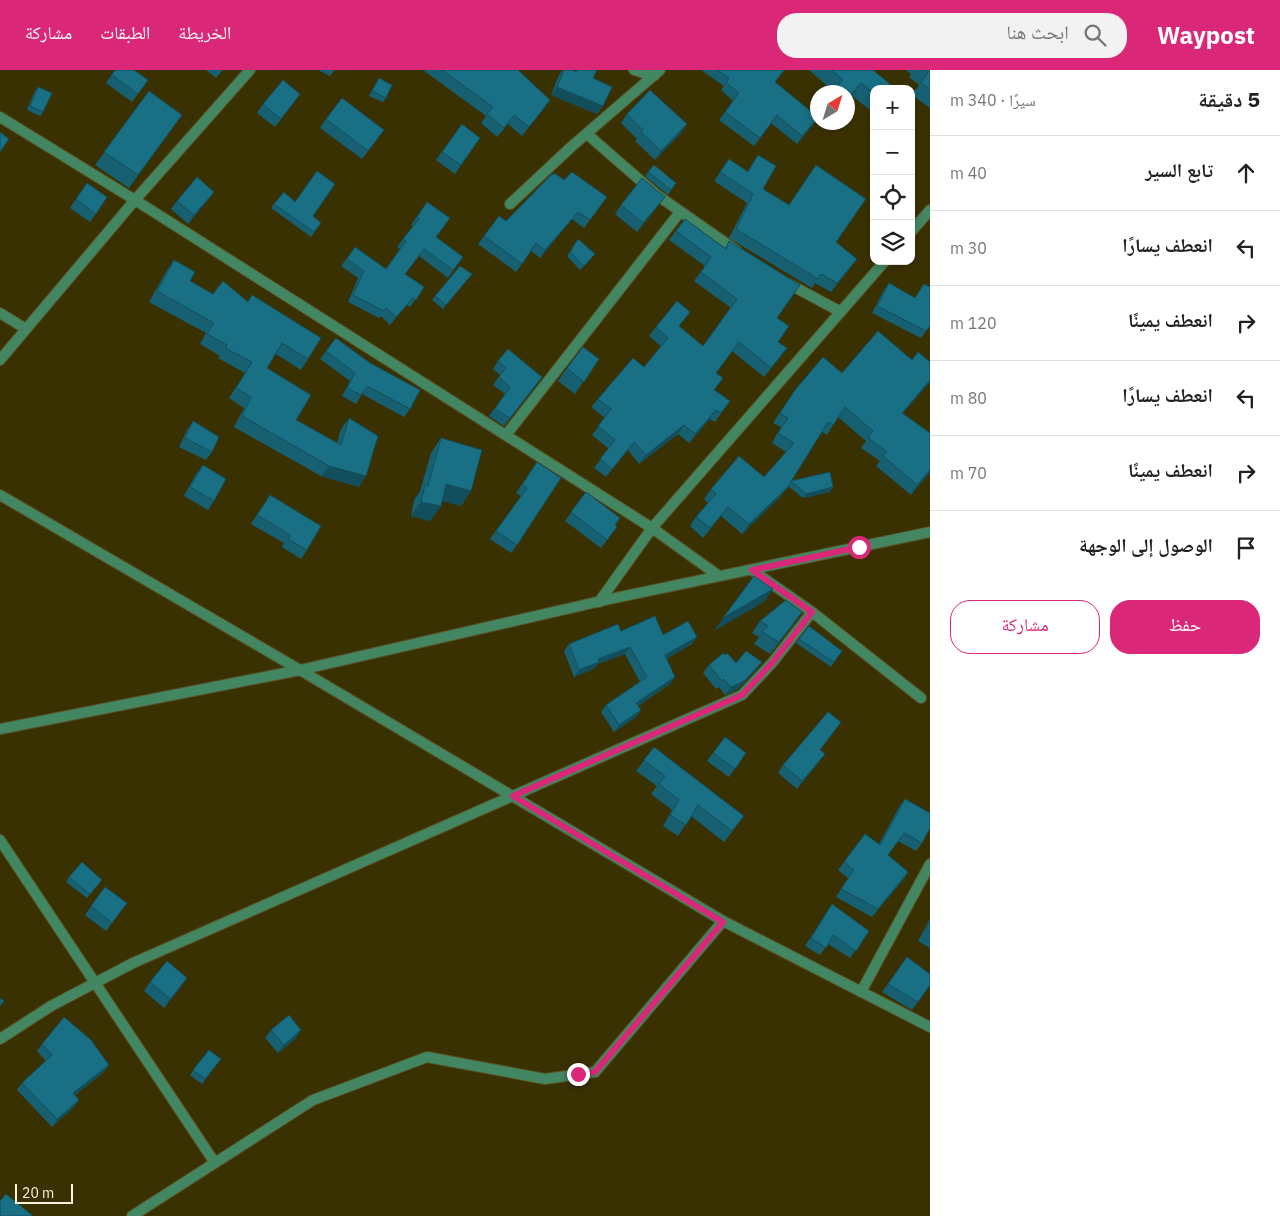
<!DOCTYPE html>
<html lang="ar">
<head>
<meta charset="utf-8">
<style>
	:root { --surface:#fff; --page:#f2f2f2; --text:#202124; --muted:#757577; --line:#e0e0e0; --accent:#db2777 }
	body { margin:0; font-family:"IBM Plex Sans","Noto Naskh Arabic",sans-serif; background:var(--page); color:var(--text); direction:rtl }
	.controls { position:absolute; right:15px; top:15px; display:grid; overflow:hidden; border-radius:10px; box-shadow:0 2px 8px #0003 }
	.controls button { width:45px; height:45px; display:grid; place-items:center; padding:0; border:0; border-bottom:1px solid var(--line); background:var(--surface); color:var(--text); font:25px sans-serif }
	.compass { position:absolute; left:810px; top:15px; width:45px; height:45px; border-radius:50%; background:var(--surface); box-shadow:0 2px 8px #0003; rotate:38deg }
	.scale { position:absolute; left:15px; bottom:12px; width:58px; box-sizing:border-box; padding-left:5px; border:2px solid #f8f3db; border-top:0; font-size:14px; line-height:18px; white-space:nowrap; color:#f8f3db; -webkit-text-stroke:4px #3a3102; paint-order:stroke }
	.stop { position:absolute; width:15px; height:15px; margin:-11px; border:4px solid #db2777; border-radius:50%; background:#fff }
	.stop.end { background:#db2777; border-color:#fff; box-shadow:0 1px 5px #0008 }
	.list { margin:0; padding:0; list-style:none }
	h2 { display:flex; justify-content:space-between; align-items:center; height:65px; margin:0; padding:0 20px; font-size:21px }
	h2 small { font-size:16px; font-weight:400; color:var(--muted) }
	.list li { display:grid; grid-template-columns:32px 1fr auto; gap:15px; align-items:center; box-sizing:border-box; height:75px; padding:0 20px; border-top:1px solid var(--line) }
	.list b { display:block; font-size:19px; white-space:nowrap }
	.list em { font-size:16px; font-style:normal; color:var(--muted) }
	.actions { display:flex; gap:10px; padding:15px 20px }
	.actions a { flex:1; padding:11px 0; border:1px solid var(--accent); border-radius:20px; text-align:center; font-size:18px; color:var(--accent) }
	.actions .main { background:var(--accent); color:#fff }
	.icon { flex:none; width:28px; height:28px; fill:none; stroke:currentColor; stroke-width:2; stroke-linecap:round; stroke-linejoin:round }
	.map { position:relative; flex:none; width:930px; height:1146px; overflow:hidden; direction:ltr }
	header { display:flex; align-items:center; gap:30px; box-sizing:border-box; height:70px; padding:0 25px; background:var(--accent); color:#fff }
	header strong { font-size:24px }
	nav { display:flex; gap:28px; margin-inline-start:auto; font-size:18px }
	.search { width:350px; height:45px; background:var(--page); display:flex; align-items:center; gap:12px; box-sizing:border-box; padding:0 18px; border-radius:20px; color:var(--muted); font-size:19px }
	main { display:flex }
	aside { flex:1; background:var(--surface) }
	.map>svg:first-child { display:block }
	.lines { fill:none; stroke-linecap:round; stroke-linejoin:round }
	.minor-casing { stroke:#585025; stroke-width:12 }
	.tertiary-casing { stroke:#585025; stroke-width:12 }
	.minor { stroke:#438662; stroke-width:10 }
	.tertiary { stroke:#438662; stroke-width:10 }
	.wall { fill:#166072 }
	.shaded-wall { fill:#124e5c }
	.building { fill:#197084; stroke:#124e5c }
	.route { stroke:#db2777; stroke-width:6 }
</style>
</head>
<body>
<header>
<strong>Waypost</strong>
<div class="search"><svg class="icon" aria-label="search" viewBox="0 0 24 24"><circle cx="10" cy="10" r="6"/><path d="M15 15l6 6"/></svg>ابحث هنا</div>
<nav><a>الخريطة</a><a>الطبقات</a><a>مشاركة</a></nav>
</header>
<main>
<aside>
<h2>5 دقيقة<small>سيرًا · 340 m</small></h2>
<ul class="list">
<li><svg class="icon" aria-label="ahead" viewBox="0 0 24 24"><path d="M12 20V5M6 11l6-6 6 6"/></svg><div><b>تابع السير</b></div><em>40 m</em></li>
<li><svg class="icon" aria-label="left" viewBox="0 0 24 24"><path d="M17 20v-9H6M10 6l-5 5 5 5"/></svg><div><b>انعطف يسارًا</b></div><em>30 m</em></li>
<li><svg class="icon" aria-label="right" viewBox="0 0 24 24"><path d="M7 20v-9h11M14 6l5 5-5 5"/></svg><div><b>انعطف يمينًا</b></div><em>120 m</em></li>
<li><svg class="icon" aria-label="left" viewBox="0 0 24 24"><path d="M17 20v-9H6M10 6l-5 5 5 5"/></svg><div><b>انعطف يسارًا</b></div><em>80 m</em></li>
<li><svg class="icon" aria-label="right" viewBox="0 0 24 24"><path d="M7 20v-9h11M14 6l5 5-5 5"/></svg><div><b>انعطف يمينًا</b></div><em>70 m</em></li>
<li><svg class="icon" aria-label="arrive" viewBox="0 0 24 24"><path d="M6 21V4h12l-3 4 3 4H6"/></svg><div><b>الوصول إلى الوجهة</b></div></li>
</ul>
<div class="actions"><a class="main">حفظ</a><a>مشاركة</a></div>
</aside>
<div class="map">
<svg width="930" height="1146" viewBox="0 0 930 1146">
	<rect width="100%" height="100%" fill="#3a3102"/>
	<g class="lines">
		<defs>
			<path id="minor" d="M634,0L654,6
				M0,47L135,130L652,458L719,506
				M587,64L657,125L737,181
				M510,134L571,77L660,0
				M911,162L930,140
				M787,213L841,242
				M0,243L26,259
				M0,290L135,130L250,0
				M506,365L680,142
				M0,425L300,600L723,851L930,957
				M752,500L812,542L921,628
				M599,532L652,458L885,191
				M0,770L215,1093
				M861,922L930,794
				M0,969L51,936L133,893L742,625L772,593L812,542
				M132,1146L313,1030L427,987L545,1009L595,1002L723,851"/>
			<path id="tertiary" d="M0,659L300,600L610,529L930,462"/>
		</defs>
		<use href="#minor" class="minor-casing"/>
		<use href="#tertiary" class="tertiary-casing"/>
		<use href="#minor" class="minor"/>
		<use href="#tertiary" class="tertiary"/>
	</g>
	<path class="wall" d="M115,0L148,10L132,32L106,13Z
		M206,0H223L216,8Z
		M318,0H335L330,6Z
		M423,0H518L550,30L522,66L508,54L497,67L481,53L486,46Z
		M563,0H572L576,2L577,0H597L593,8L597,44L551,25L559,5Z
		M701,0H784L775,12L818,48L797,74L771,53L754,76L719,50L733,31L721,20L724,16Z
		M809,0H874V43L852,26L848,32V22H833H834Z
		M906,0H930V38L912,25L919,15L909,7L911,4Z
		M379,8L386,28L383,32L369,26L376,13Z
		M38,17L43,42L40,46L27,40L35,21Z
		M149,21L182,45L129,118L95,95Z
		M300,24L275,57L257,43L263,34Z
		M627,44L681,63L655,90L635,71L637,69L621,53Z
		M326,49L384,60L362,89L320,58Z
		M462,54L480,68L455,104L436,90Z
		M758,85L763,119L836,172L851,197L831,222L815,213L812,218L729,168L747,133L714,111L729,89L747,102Z
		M654,95L676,113L668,125L645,106Z
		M564,110L607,127L584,158L572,149L540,188L531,181L516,202L478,174L499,146L506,151Z
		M87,113L107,127L90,152L70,138Z
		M214,122L208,130L188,154L171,139L177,131Z
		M295,132L321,153L311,167L271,138L274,134Z
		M427,132L436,167L463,187L448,208L419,186L405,204L424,217L410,237L407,235L390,255L381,246L379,248L348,232L358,208L341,196L355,177L386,199L400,179L397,177L413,156L411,155Z
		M621,135H659L637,162L615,144Z
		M685,149L725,178L729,171L777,248L778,272L780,287L764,307L732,281L716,303L715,320L730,331L715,352L710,349L689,373L678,364L639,394L628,380L606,407L594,398L609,379L592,365L605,348L591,337L598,329L644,297L661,276L649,266L656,257L690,242L679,256L703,276L731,238L694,211L705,196L669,170Z
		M578,169L595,184L580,200L567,186Z
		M174,190L190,211L213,224L248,231L252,225L308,289L301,300L276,284L267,298L296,350L337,373L341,359L349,348L359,417L321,406L234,357L244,338L229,328L245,303L218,288L220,286L200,274L206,263L149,232L167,200Z
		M472,204L443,239L432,230L435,226Z
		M889,213L915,228L930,256L921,268L872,243L884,220Z
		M336,268L410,339L404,347L362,324L356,334L342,326L350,311L320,289Z
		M599,289L575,324L558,311L567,298Z
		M912,290L930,292V312L903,343L930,363V402L911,425L876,396L880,391L861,378L866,371L838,347L827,365L822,362L791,411L830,422L803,428L788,416L780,427L742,464L721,446L703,468L690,456L696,447L708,433L704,429L711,419L764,407L786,382L772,373L781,357L773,353L795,320L842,303Z
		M498,291L542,307L504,356L489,346L505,324L493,315L500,305L493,299Z
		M193,351L212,382L206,390L179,377L187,360Z
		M441,368L471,421L461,436L442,431L441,436L430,451L411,446L414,430L420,421L431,383Z
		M537,392L517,475L511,483L490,469L521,426L516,423Z
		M203,395L214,431L208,440L184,426L196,404Z
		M586,422L611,465L601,478L565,451Z
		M270,425L307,480L301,489L282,477L284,473L251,454Z
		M760,551L794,554L770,584L754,574L759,567L752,563Z
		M809,556L842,581L831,597L796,573Z
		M621,561L663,565L692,574L666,589L675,607L670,614L638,636L641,640L636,647L614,662L601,642L606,635L640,612L625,584L598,594L594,599L574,607L564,581L569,574Z
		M736,593L756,600L738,619L725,625L719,617L716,619L703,603L709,595Z
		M725,667L746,683L729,707L707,691Z
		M654,677L736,757L724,772L691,746L678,766L663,756L672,740L651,724L657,716L636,701Z
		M820,680L825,684L819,692L797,719L778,703L783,695Z
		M905,729L922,773L916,781L898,771L888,785L908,802L903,810L872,847L836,827L848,808L838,800L865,764L879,774L899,737Z
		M69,807L99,814L87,828L66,812Z
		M105,817L127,833L106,861L85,845Z
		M832,834L869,861L850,888L828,874L820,885L805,876Z
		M930,849V878L918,871Z
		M907,887L930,915L912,940L882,922Z
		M150,912L181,917L164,938L144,921Z
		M271,960H301L295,969L278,983L265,968Z
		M42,974L104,1002L75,1025L74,1037L52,1057L17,1020L22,1013L46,991L37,981Z
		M209,980L221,989L202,1014L190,1005Z"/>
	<path class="shaded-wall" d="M861,13L852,26L848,32V30L850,26Z
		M557,17L603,36L597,44L551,25Z
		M300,24L294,33L275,57L281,49Z
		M550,30L544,39L522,66Z
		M818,48L813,55L797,74L802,66Z
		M687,54L681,63L655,90L661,81Z
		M214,122L208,130L188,154L194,145Z
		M665,127L659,135L637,162L643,153Z
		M578,142L572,149L540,188L545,180Z
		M857,189L851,197L831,222L837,213Z
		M542,307L537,315L504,356L510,348Z
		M930,310V312L895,352L902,343Z
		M716,340L710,349L689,373L695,364Z
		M684,355L678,364L639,394L646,385Z
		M329,396L366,406L359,417L321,406Z
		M930,400V402L911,425L917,415Z
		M446,414L471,421L461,436L435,429Z
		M833,417L830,422L803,428L806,424Z
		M787,418L780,427L742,464L749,454Z
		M421,432L441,436L430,451L411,446Z
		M728,437L721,446L703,468L710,458Z
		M773,519L764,532L714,561L723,548Z
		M802,542L794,554L770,584L779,572Z
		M697,567L692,574L660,592L665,585Z
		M630,577L625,584L598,594L594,599L574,607L579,600L598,589Z
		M762,592L756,600L738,619L725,625L731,617Z
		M675,607L670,614L631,640L636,633Z
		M641,640L636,647L614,662L619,655Z
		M825,684L819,692L797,719L802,711Z
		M908,802L903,810L872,847L878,839Z
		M187,908L181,917L164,938L170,929Z
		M301,960L295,969L278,983L284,975Z
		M109,995L104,1002L68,1030L73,1023Z
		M79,1030L74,1037L52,1057L57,1049Z"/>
	<path class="building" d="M115,0H134L148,10L138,24L112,5Z
		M442,0H518L550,30L529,57L514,45L504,58L487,44L493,37Z
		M564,0H572L577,2L578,0H597L593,8L612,17L603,36L557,17Z
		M717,0H784L775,12L818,47V48L802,66L777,45L760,68L725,42L739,23L726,13L729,8Z
		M832,0H873L896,19H874V23L861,13L850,26L848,24V22H845L838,16L843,10Z
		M924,0H930V19L921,13L928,3Z
		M379,8L392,15L386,28L372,21Z
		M283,10L300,24L281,49L263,34Z
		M38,17L52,23L43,42L30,36Z
		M650,20L687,54L661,81L641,62L643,60L627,44Z
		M149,21L182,45L138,105L104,82Z
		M342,28L384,60L368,81L326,49Z
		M462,54L480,68L461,95L442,82Z
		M0,62L9,69L0,82Z
		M758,85L776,96L763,119L789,135L816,95L866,129L836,172L857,189L837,213L821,204L818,209L736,159L753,124L720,102L729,89L748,102Z
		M654,95L676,113L671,120L648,102Z
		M317,101L335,114L313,146L321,153L314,162L274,134L284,122L295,132Z
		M572,102L607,127L590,150L578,142L545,180L536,173L522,194L484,166L499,146L506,151L552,104H556L564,110Z
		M197,107L214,122L194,145L177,131Z
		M642,108L665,127L643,153L621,135Z
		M87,113L107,127L96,144L76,129Z
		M427,132L450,148L436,167L463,187L453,200L424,179L405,204L424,217L416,230L413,228L396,247L386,238L384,241L353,225L364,201L347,189L355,177L386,199L406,171L403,169L419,149L417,147Z
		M685,149L726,179L729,171L800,215L777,248L789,256L778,272L787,278L771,298L739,272L716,303L723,308L714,320L730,331L721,343L716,340L695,364L684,355L646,385L634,372L612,399L600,389L615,370L598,356L611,339L598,329L633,288L644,297L668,268L656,257L677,231L690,242L679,256L703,276L737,229L701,202L711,187L676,161Z
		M578,169L595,184L584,196L570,182Z
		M174,190L195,202L190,211L213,224L223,211L248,232L252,225L321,268L308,289L282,273L267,298L311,325L296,350L341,375L349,348L378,366L366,406L329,396L242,346L251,327L236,318L252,292L225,278L227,275L207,264L214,253L157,221Z
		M460,196L472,204L446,235L435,226Z
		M889,213L915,228L924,214L930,217V256L926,261L877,236Z
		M878,261L912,290L918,282L930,292V310L902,343L930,363V400L917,415L883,386L887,382L868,368L873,361L845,337L833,355L828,352L787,418L749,454L728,437L710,458L696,447L716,424L711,419L739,386L764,407L794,373L778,363L788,348L780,343L795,320L823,287L842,303Z
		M336,268L370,293L420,320L410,339L367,316L361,325L347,318L355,303L326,281Z
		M583,277L599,289L584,312L567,298Z
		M508,279L542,307L510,348L495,339L510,317L499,307L506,298L498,291Z
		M193,351L219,367L212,382L185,368Z
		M441,368L482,380L471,421L446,414L441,436L421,432L425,415L428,416Z
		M537,392L561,408L517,475L496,461L527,418L522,415Z
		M203,395L226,409L214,431L190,417Z
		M830,402L833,417L806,424L791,411Z
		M586,422L620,448L615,455L617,457L607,470L571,442Z
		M270,425L321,456L307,480L288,469L290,465L257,445Z
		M754,506L773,519L723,548Z
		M786,530L802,542L779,572L762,562L768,556L760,551Z
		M655,546L663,565L688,551L697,567L665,585L675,607L636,633L641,640L619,655L606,635L647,607L630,577L598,589L599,592L579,600L569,574L618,554L621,561Z
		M809,556L842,581L834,592L799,569Z
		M746,581L762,592L744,611L731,617L724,609L722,611L709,595L722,584H728L736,593Z
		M828,642L841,652L820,680L825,684L802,711L783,695Z
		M725,667L746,683L735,699L713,683Z
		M654,677L744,746L732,761L698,735L686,755L670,745L679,730L659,714L665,706L644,690Z
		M905,729L930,743V758L922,773L904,763L888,785L908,802L878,839L841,819L854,800L844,792L865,764L880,775Z
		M82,792L102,810L90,824L69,807Z
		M105,817L127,833L112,853L91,836Z
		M832,834L869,861L856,881L833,865L826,878L811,868Z
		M930,852V862L926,860Z
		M907,887L930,904V915L918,932L888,914Z
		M167,891L187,908L170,929L150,912Z
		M0,928L4,931L0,936Z
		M289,945L301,960L284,975L271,960Z
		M64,947L91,970L109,995L73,1023L79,1030L57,1049L22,1013L52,985L42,974Z
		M209,980L221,989L205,1009L193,1000Z
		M6,1124L33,1146H0V1131Z"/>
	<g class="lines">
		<path class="route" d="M578,1004L595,1002L723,852L513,726L742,625L772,593L812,542L752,500L859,477"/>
	</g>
</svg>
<div class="controls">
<button>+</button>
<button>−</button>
<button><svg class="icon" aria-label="locate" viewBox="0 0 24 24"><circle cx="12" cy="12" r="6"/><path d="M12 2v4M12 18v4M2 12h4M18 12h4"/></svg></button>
<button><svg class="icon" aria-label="layers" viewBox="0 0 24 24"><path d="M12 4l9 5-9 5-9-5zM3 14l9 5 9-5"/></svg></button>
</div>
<svg class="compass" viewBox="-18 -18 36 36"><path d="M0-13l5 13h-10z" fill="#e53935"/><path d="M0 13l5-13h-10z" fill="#757577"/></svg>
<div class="scale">20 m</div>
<div class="stop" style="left:859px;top:477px"></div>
<div class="stop end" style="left:578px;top:1004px"></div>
</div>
</main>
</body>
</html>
